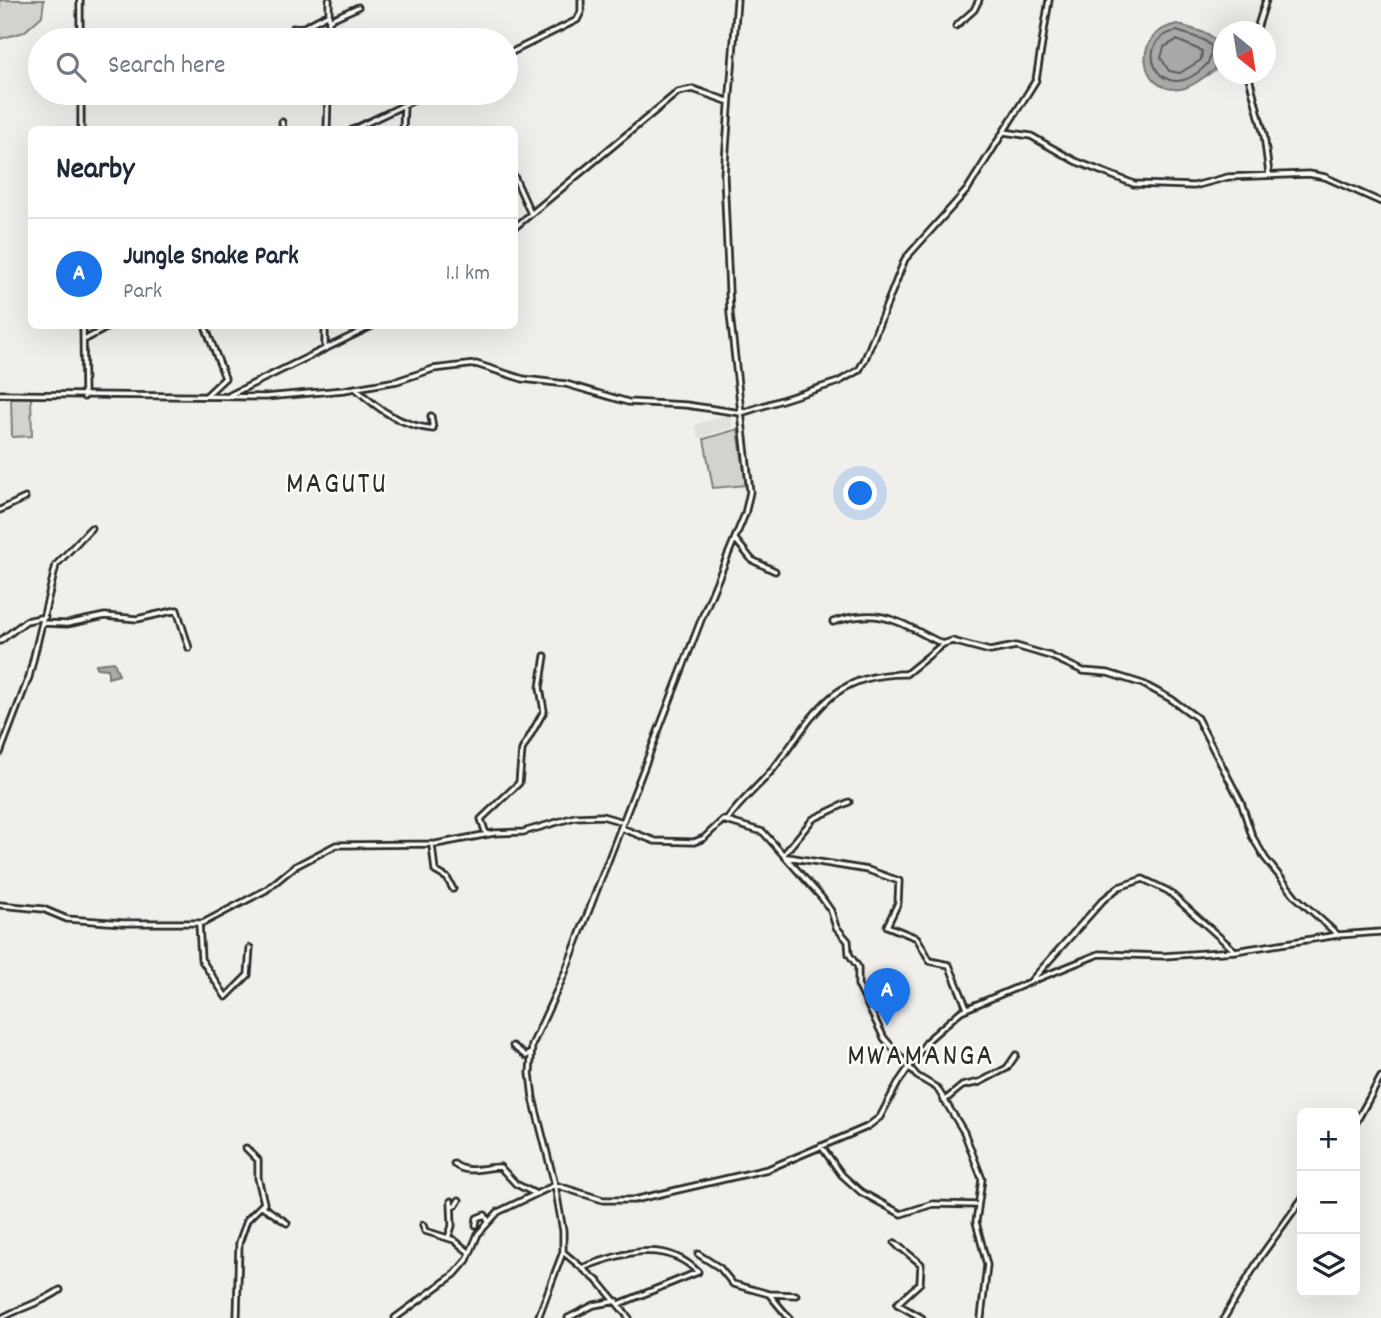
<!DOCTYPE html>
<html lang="en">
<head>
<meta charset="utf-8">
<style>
	:root { --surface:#fff; --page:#f2f2f3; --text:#1f2937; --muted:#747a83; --line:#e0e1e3; --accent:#1a73e8 }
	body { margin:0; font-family:Dekko,sans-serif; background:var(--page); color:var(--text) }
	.controls { position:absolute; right:21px; bottom:21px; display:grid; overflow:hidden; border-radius:10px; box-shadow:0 7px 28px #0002 }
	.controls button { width:63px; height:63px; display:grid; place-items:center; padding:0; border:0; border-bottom:2px solid var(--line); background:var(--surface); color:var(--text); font:35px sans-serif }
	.compass { position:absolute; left:1213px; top:21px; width:63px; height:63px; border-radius:50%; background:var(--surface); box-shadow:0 7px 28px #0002; rotate:150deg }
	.you { position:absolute; left:861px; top:494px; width:24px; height:24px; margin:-18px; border:5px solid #fff; border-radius:50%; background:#1a73e8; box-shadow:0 0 0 10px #1a73e833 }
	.badge { display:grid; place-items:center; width:46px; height:46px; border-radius:50%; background:var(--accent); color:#fff; font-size:23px; font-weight:700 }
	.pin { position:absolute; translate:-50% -58px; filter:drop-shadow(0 2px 4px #0008) }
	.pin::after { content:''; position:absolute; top:37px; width:24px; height:21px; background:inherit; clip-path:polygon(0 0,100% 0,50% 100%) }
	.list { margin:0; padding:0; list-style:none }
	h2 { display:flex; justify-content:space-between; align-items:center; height:91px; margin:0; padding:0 28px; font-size:30px }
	h2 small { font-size:23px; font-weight:400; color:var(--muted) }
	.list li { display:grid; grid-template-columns:46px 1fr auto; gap:21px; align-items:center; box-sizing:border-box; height:112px; padding:0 28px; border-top:2px solid var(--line) }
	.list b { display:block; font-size:26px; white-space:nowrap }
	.list p { margin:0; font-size:23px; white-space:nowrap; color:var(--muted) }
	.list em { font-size:23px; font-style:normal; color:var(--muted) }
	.icon { flex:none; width:38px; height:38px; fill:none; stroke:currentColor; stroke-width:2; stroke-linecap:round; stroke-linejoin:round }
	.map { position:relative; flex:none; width:1381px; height:1318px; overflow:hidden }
	.search { position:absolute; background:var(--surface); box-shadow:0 7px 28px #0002; left:28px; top:28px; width:490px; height:77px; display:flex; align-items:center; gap:18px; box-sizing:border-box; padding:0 24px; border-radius:38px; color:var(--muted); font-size:26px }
	.panel { position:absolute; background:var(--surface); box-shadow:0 7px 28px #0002; left:28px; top:126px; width:490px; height:203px; border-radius:10px }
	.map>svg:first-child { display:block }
	.built { fill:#e1e0dc }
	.green { fill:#d3d2cf; stroke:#7f7e7d; stroke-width:2 }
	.water { fill:#aaa9a7; stroke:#777775; stroke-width:2 }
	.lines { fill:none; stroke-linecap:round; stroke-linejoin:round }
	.shore { stroke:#5e5d5d; stroke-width:2 }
	.minor-casing { stroke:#2b2b2b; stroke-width:9 }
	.minor { stroke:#fdfcf7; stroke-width:3.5 }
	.labels { text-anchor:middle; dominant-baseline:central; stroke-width:5; stroke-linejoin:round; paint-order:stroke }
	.quarter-label { font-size:30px; letter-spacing:2px; fill:#2b2b2b; stroke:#fdfcf7 }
</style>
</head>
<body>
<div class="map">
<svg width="1381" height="1318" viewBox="0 0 1381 1318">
	<rect width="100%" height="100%" fill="#f0efeb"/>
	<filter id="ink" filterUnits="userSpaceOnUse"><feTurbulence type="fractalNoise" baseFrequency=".0143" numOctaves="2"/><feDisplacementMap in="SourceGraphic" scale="14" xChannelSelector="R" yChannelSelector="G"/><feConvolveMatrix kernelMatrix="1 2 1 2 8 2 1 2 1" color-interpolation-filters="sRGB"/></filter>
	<g filter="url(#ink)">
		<path class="built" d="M729,414L733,427L699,438L695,425Z"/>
		<path class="green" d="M0,0H44L42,16L24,32L0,39Z
			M11,396H31L32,436L12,437Z
			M738,429L746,485L713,488L704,439Z"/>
		<path class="water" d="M1177,24L1208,34L1218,43L1215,70C1204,76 1194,87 1181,89C1139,94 1130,33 1177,24Z
			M114,662L119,675L108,678V669L97,668L96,664Z"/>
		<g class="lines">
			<path class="shore" d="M1177,31L1204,40L1211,46C1211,62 1208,65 1197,73C1157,103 1131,39 1177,31Z
				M1177,40L1202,51L1201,60L1180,73L1169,71L1161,58L1164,47Z"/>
			<defs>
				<path id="minor" d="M80,0V40
					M329,20L358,7
					M956,26L974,10L979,0
					M293,28L304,27L329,14
					M1256,32L1266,0
					M329,40V0
					M506,55L577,20L581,12V0
					M1248,74L1264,135L1269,174
					M81,93V130
					M282,122L283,130
					M327,130L328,93
					M352,130L429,93
					M403,130L404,105
					M1004,132L1031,136L1075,161L1134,184L1194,186L1228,177L1309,174L1325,177L1381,202
					M514,176L531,214
					M514,228L678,92L693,89L727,101
					M83,326L84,397
					M205,326L225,378L207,395
					M84,340L110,326
					M325,348V326
					M355,388C379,410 400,425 433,429L431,416
					M0,394L265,397L344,390L397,381L433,369L476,364L523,379L566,384L628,402L686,405L741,413L838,382L859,370L865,359L905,259L967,190L1036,80L1049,0
					M230,395L372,326
					M0,510L25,498
					M735,539L752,560L775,571
					M833,622C883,606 899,623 943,644
					M42,623L67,624L105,616L137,619L177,610L189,648
					M0,641L26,621L45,617
					M0,753L29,677L56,565L91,528
					M727,820C741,800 759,786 774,768C815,715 830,673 906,674L943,644L952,641L990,651L1016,646L1050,656L1083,671L1108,673L1143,684L1171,699L1197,718L1241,802L1252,836L1265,858L1296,897L1338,935
					M621,828L655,841L694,842L704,838L723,820L763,832L822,898L831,911L836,927L848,941L849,954L858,967V985L884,1038L917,1076L937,1088L964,1132L982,1179L976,1222L987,1265L981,1318
					M486,834L481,819L519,783L522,750L544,711L540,688L545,656
					M432,845L435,871L447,878L453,889
					M784,854L813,819L849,802
					M788,857L868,870L899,881L898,903L887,926L917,938L930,961L949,965L967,1008
					M0,905L43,909L67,919L123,923H203L266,890L294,867L336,845L436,844L494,833L523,832L575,817L602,816L623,822
					M199,923L201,959L226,997L248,975L250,948
					M1032,981L1099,954L1164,956L1235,951
					M513,1046L526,1056L531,1053
					M944,1101L962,1086L980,1082L1007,1068L1016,1055
					M1355,1124L1381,1077
					M821,1146L842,1175L861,1192L901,1214L933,1204L978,1205
					M454,1164C468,1175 483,1167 500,1167L516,1184L534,1193
					M262,1206L287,1223
					M452,1206L456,1205L459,1200
					M423,1225L425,1231L454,1240L470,1253
					M476,1225L477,1218L485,1215L488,1221
					M448,1238L452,1226L451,1201
					M900,1248L895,1243L921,1264L920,1283L897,1304L922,1318
					M563,1252L600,1283L629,1318
					M698,1254L720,1268L733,1284L769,1294L789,1318
					M582,1268C621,1253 665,1238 698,1272L619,1304
					M769,1294L796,1295
					M2,1318C21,1307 42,1303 60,1290
					M237,1318L239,1243L247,1220L264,1203L258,1178V1160L246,1148
					M395,1318L455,1274L467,1260L478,1234L498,1212L555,1185L533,1098L530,1073L532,1045L564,975L703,615L745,514L750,492L730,314L724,175L737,0
					M538,1318L563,1252V1231L555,1185L603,1200H634L768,1169L867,1127L880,1117L898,1083L928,1040L961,1011L1030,982L1103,900L1119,887L1143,879L1168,891L1235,951L1338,935L1381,932
					M568,1318L594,1305L617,1301
					M1224,1318L1261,1256L1302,1199"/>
			</defs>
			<use href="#minor" class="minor-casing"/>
			<use href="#minor" class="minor"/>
		</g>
	</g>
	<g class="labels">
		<g class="quarter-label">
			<text x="337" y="486">MAGUTU</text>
			<text x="921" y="1058">MWAMANGA</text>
		</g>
	</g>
</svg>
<div class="controls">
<button>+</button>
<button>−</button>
<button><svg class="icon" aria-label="layers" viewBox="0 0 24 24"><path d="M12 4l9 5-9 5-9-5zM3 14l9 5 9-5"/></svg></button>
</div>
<svg class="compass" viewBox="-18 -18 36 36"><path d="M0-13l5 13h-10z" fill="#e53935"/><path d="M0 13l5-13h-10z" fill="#747a83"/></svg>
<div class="you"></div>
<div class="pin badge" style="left:887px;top:1026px">A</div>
<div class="search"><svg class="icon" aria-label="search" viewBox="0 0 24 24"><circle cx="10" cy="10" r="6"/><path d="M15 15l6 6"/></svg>Search here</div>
<section class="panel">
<h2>Nearby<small></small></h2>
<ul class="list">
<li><span class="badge">A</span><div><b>Jungle Snake Park</b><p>Park</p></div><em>1.1 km</em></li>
</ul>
</section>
</div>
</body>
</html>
